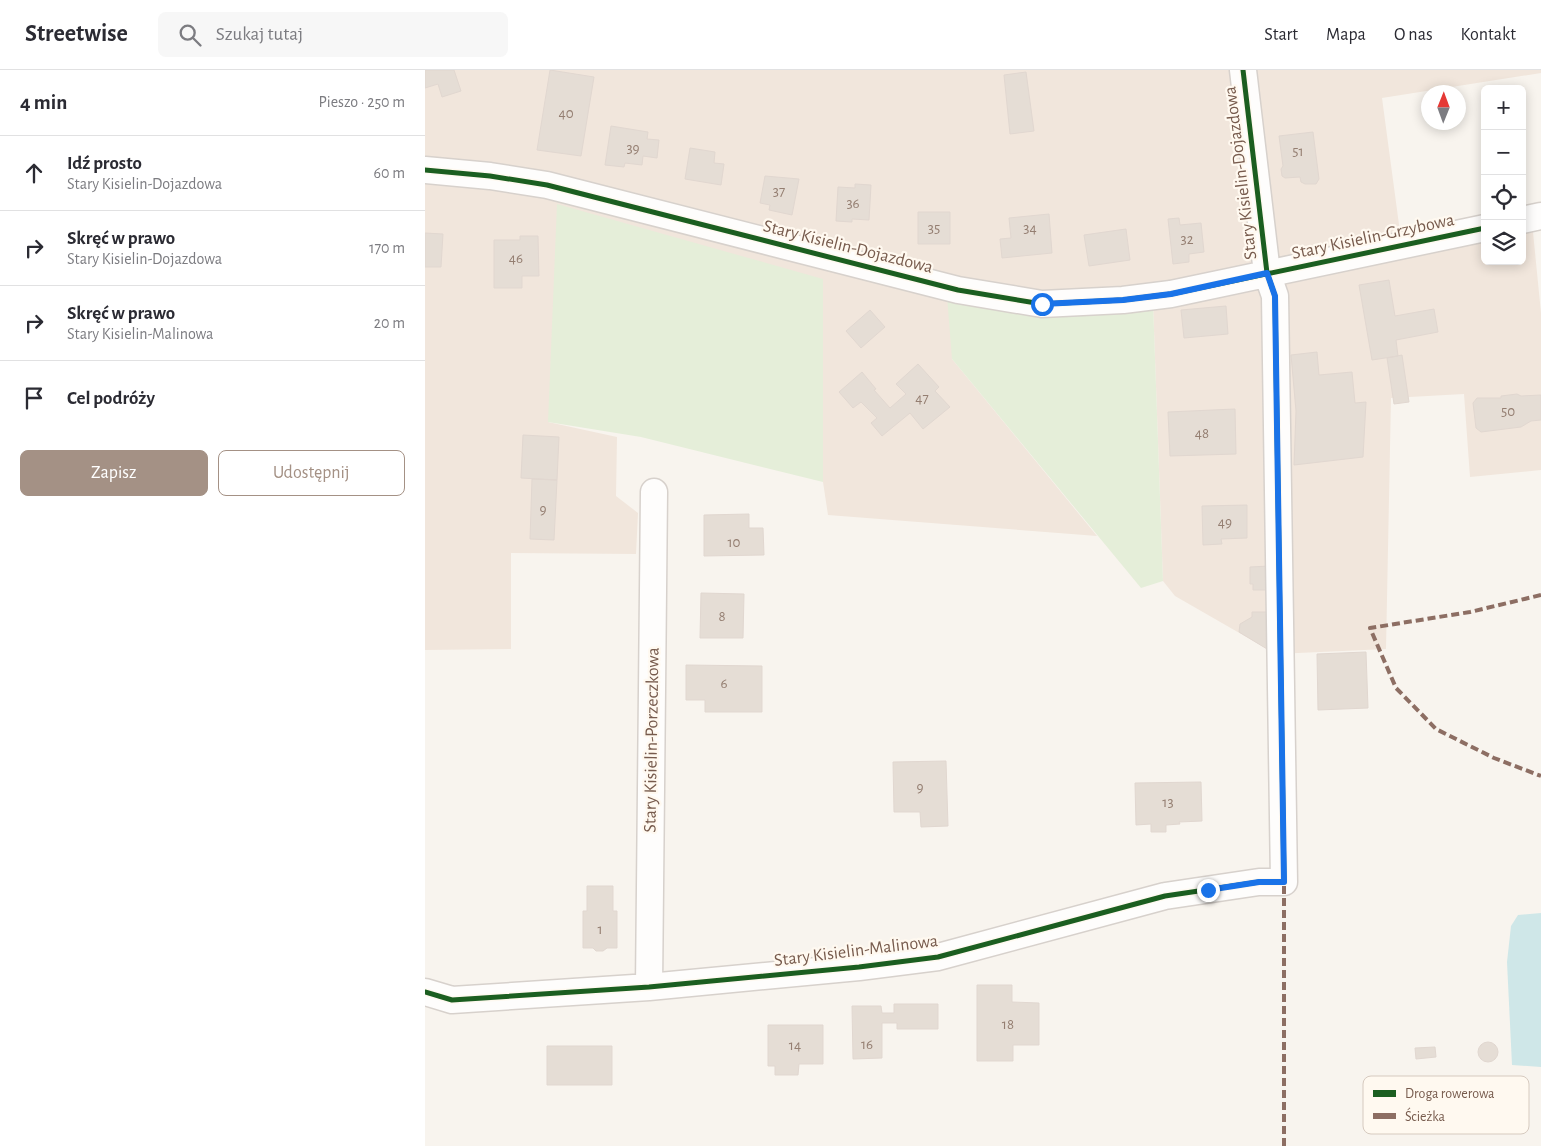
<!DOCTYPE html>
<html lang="pl">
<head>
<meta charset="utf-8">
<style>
	:root { --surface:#fff; --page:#f7f7f7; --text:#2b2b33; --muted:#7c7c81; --line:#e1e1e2; --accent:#a49185 }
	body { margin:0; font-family:"Alegreya Sans",sans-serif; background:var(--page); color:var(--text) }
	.controls { position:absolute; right:15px; top:15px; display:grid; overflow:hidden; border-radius:8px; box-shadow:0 2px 12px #0003 }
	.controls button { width:45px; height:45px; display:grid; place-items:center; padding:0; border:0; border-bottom:1px solid var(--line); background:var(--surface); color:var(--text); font:25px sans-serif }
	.compass { position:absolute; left:996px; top:15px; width:45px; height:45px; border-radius:50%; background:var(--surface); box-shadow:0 2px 12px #0003; rotate:1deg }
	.stop { position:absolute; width:15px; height:15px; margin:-11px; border:4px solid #1a73e8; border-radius:50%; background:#fff }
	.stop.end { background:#1a73e8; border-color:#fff; box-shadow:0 1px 5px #0008 }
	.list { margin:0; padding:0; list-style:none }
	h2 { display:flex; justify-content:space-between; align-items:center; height:65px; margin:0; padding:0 20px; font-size:21px }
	h2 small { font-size:16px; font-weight:400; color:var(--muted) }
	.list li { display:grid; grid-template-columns:32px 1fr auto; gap:15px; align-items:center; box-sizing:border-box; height:75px; padding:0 20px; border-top:1px solid var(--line) }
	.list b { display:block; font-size:19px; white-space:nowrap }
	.list p { margin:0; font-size:16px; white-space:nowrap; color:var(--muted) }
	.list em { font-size:16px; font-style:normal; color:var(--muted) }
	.actions { display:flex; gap:10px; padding:15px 20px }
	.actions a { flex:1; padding:11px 0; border:1px solid var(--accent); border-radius:8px; text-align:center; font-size:18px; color:var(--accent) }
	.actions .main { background:var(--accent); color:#fff }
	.icon { flex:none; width:28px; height:28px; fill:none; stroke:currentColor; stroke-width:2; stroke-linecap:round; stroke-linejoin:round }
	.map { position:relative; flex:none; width:1116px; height:1076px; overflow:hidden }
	header { display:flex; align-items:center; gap:30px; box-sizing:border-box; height:70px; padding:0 25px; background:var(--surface); border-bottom:1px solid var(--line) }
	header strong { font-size:24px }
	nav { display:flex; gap:28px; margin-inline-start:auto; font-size:18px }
	.search { width:350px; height:45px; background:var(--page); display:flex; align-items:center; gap:12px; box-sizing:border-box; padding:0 18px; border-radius:8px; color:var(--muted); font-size:19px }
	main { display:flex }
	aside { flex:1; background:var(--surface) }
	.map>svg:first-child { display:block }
	.residential { fill:#f1e6dc }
	.green { fill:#e5eed9 }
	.water { fill:#cfe7e8 }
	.building { fill:#e5ddd5; stroke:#e1d7d0 }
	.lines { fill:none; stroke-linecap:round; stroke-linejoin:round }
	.street-casing { stroke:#d7d1cc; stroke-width:29 }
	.street { stroke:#fefdfc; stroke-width:26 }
	.quiet { stroke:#8d6e63; stroke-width:4; stroke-dasharray:8 4; stroke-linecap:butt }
	.cycleway-casing { stroke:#fff9f0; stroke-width:8 }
	.cycleway { stroke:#1b5e20; stroke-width:5 }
	.route { stroke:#1a73e8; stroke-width:6 }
	.labels { text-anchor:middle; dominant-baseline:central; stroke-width:4.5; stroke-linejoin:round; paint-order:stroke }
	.number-label { font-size:15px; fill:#947e71 }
	.street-label { font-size:18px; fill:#775b4d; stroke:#fff9f0 }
	.key { fill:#fff9f0; stroke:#d6cabf; stroke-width:1 }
	.key-label { font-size:14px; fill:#775b4d }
</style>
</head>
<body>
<header>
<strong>Streetwise</strong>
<div class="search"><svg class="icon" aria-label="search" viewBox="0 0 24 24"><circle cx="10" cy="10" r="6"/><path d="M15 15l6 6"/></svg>Szukaj tutaj</div>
<nav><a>Start</a><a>Mapa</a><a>O nas</a><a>Kontakt</a></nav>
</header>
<main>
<aside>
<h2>4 min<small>Pieszo · 250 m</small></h2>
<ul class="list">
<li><svg class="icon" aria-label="ahead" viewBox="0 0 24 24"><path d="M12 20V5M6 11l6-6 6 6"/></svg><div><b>Idź prosto</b><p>Stary Kisielin-Dojazdowa</p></div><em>60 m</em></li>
<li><svg class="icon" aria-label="right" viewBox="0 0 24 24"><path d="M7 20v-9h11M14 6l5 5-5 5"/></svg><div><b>Skręć w prawo</b><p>Stary Kisielin-Dojazdowa</p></div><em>170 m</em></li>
<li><svg class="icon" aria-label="right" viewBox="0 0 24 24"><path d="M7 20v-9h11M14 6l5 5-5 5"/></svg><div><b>Skręć w prawo</b><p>Stary Kisielin-Malinowa</p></div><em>20 m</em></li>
<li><svg class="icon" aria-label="arrive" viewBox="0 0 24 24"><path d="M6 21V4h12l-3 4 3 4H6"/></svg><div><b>Cel podróży</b></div></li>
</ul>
<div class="actions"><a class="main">Zapisz</a><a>Udostępnij</a></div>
</aside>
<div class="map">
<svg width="1116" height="1076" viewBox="0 0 1116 1076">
	<rect width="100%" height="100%" fill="#f8f4ee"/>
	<path class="residential" d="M0,0H1116V3L957,28L977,177L1060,167V191H1097V163L1108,162L1116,243V400L1045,407L1039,324L966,328L961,579L851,584L750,526L738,511L728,232L527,289L672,466L403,445L398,412V209L123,352L192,367L191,426L213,443L211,484L86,483V579L0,580Z"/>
	<path class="green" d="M132,134L398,209V412L216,367L123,352Z
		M522,226L728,232L738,511L716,518L527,289Z"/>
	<path class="water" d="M1116,843V997L1087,995L1082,892L1086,856L1093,845Z"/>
	<path class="building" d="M0,0H29L36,21L17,27L13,14L0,18Z
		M125,0L169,7L156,86L112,80Z
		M601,2L609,61L585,64L579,5Z
		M186,56L223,62L222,69L234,70L232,88L218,86L217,95L200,93L199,97L180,95Z
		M888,62L894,109L891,114H880L876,112L875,107L860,108L857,106L856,99L858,96L854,66Z
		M265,78L290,82L289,93L299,94L296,115L260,109Z
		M340,106L374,109L367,145L344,140L345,135L335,133Z
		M430,114L446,115L444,150L427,149V152L411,151L413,117L430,118Z
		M493,142H525V174H493Z
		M624,144L627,183L577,188L575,169L586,168L584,148Z
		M754,148L755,155L776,153L779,182L764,184V192L748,194L743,149Z
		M701,159L705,190L664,196L659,165Z
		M0,163L18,164L16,197H0Z
		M95,166H113L114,206H97V218H69V170H95Z
		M964,210L970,246L1009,239L1013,262L971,270L973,286L947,290L934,215Z
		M801,236L803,264L759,268L756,240Z
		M445,240L460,257L436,278L421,261Z
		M892,282L894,305L927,302L930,333L941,332L938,387L869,395L871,341L866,285Z
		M977,285L984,332L969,334L962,288Z
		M493,294L514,317L510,321L525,337L498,359L485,343L457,366L446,353L452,348L436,332L428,338L414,322L437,302L451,319L449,320L465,338L481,324L471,314Z
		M1092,324L1096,326L1116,325V350L1106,351L1096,357L1056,362L1051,358L1048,333L1052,328H1076V326Z
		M810,339L811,384L745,386L743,342Z
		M98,365L134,367L132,410L96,408Z
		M107,409L132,410L129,470L105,469Z
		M822,435V468L796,469L797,474L778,475L777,436Z
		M324,444V458H338L339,485L279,486V445Z
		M845,496V520H828V514H825V497Z
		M276,523L319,524L318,568H275Z
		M827,542H847V582L814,562L815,554L827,547Z
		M941,582L943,638L893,640L892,584Z
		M261,595L337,596V642H280V630H261Z
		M521,691L523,756L496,757L495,742H469L468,692Z
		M776,712L777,751L754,752L755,754L741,755V762H726V754L711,755L710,713Z
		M162,816H188V841H192V878H182L178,881H171L168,878H158V841H162Z
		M552,915H587V932L614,933V975H588V991H552Z
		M469,934H513V959H472V953H457V988L428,989L427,936H456L457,943H469Z
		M343,955H398V994H374L373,1005H350V996H343Z
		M1053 982a10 10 0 1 1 20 0a10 10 0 1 1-20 0Z
		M122,976H187V1015H122Z
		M1010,977L1011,987L991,989L990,978Z"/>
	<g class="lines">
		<defs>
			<path id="street" d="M0,100L65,106L122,115L533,220L617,234L698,230L746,224L1060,158
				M1097,150L1116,146
				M224,917L229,422
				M0,922L27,930L224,917L434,897L513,887L740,826L834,812H859L850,226L842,203L818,0"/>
		</defs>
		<use href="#street" class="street-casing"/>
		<use href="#street" class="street"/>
		<path class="quiet" d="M1116,525L1045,542L945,558L971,618L1011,659L1069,688L1116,706
			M859,1076V812"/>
		<defs>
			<path id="cycleway" d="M0,100L65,106L122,115L533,220L617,234L698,230L746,224L1060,158
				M0,922L27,930L224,917L434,897L513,887L740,826L834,812H859L850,226L842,203L818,0"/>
		</defs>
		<use href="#cycleway" class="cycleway-casing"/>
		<use href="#cycleway" class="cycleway"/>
	</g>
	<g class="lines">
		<path class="route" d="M617,234L698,230L746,224L842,203L850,226L859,812H834L783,820"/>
	</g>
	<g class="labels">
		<g class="number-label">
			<text x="141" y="43">40</text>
			<text x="208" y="78">39</text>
			<text x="873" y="81">51</text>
			<text x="354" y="121">37</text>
			<text x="428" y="133">36</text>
			<text x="509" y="158">35</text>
			<text x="605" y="158">34</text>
			<text x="762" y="169">32</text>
			<text x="91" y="188">46</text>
			<text x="497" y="328">47</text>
			<text x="1083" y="341">50</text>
			<text x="777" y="363">48</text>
			<text x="118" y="439">9</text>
			<text x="800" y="452">49</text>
			<text x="309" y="472">10</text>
			<text x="297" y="546">8</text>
			<text x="299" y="613">6</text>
			<text x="495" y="717">9</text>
			<text x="743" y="732">13</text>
			<text x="175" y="859">1</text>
			<text x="583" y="954">18</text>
			<text x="442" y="974">16</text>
			<text x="370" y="975">14</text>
		</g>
		<g class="street-label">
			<text transform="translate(816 103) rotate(-97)">Stary Kisielin-Dojazdowa</text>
			<text transform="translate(948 167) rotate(-12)">Stary Kisielin-Grzybowa</text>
			<text transform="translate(423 177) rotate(14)">Stary Kisielin-Dojazdowa</text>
			<text transform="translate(227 670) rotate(-89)">Stary Kisielin-Porzeczkowa</text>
			<text transform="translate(431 881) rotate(-7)">Stary Kisielin-Malinowa</text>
		</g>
	</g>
	<rect x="938" y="1006" width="166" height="58" rx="8" class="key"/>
	<rect x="948" y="1020" width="23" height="7" fill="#1b5e20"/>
	<rect x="948" y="1043" width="23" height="6" fill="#8d6e63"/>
	<g class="key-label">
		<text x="980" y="1028">Droga rowerowa</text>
		<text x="980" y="1051">Ścieżka</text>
	</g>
</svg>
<div class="controls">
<button>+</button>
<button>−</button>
<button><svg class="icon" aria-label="locate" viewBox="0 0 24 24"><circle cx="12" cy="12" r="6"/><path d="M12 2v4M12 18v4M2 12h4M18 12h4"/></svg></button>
<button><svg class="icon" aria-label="layers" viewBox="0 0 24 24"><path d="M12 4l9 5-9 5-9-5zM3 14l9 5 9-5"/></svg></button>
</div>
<svg class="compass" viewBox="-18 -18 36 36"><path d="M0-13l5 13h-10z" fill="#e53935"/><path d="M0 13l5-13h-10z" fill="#7c7c81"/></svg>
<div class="stop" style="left:617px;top:234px"></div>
<div class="stop end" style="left:783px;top:820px"></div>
</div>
</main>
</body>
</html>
